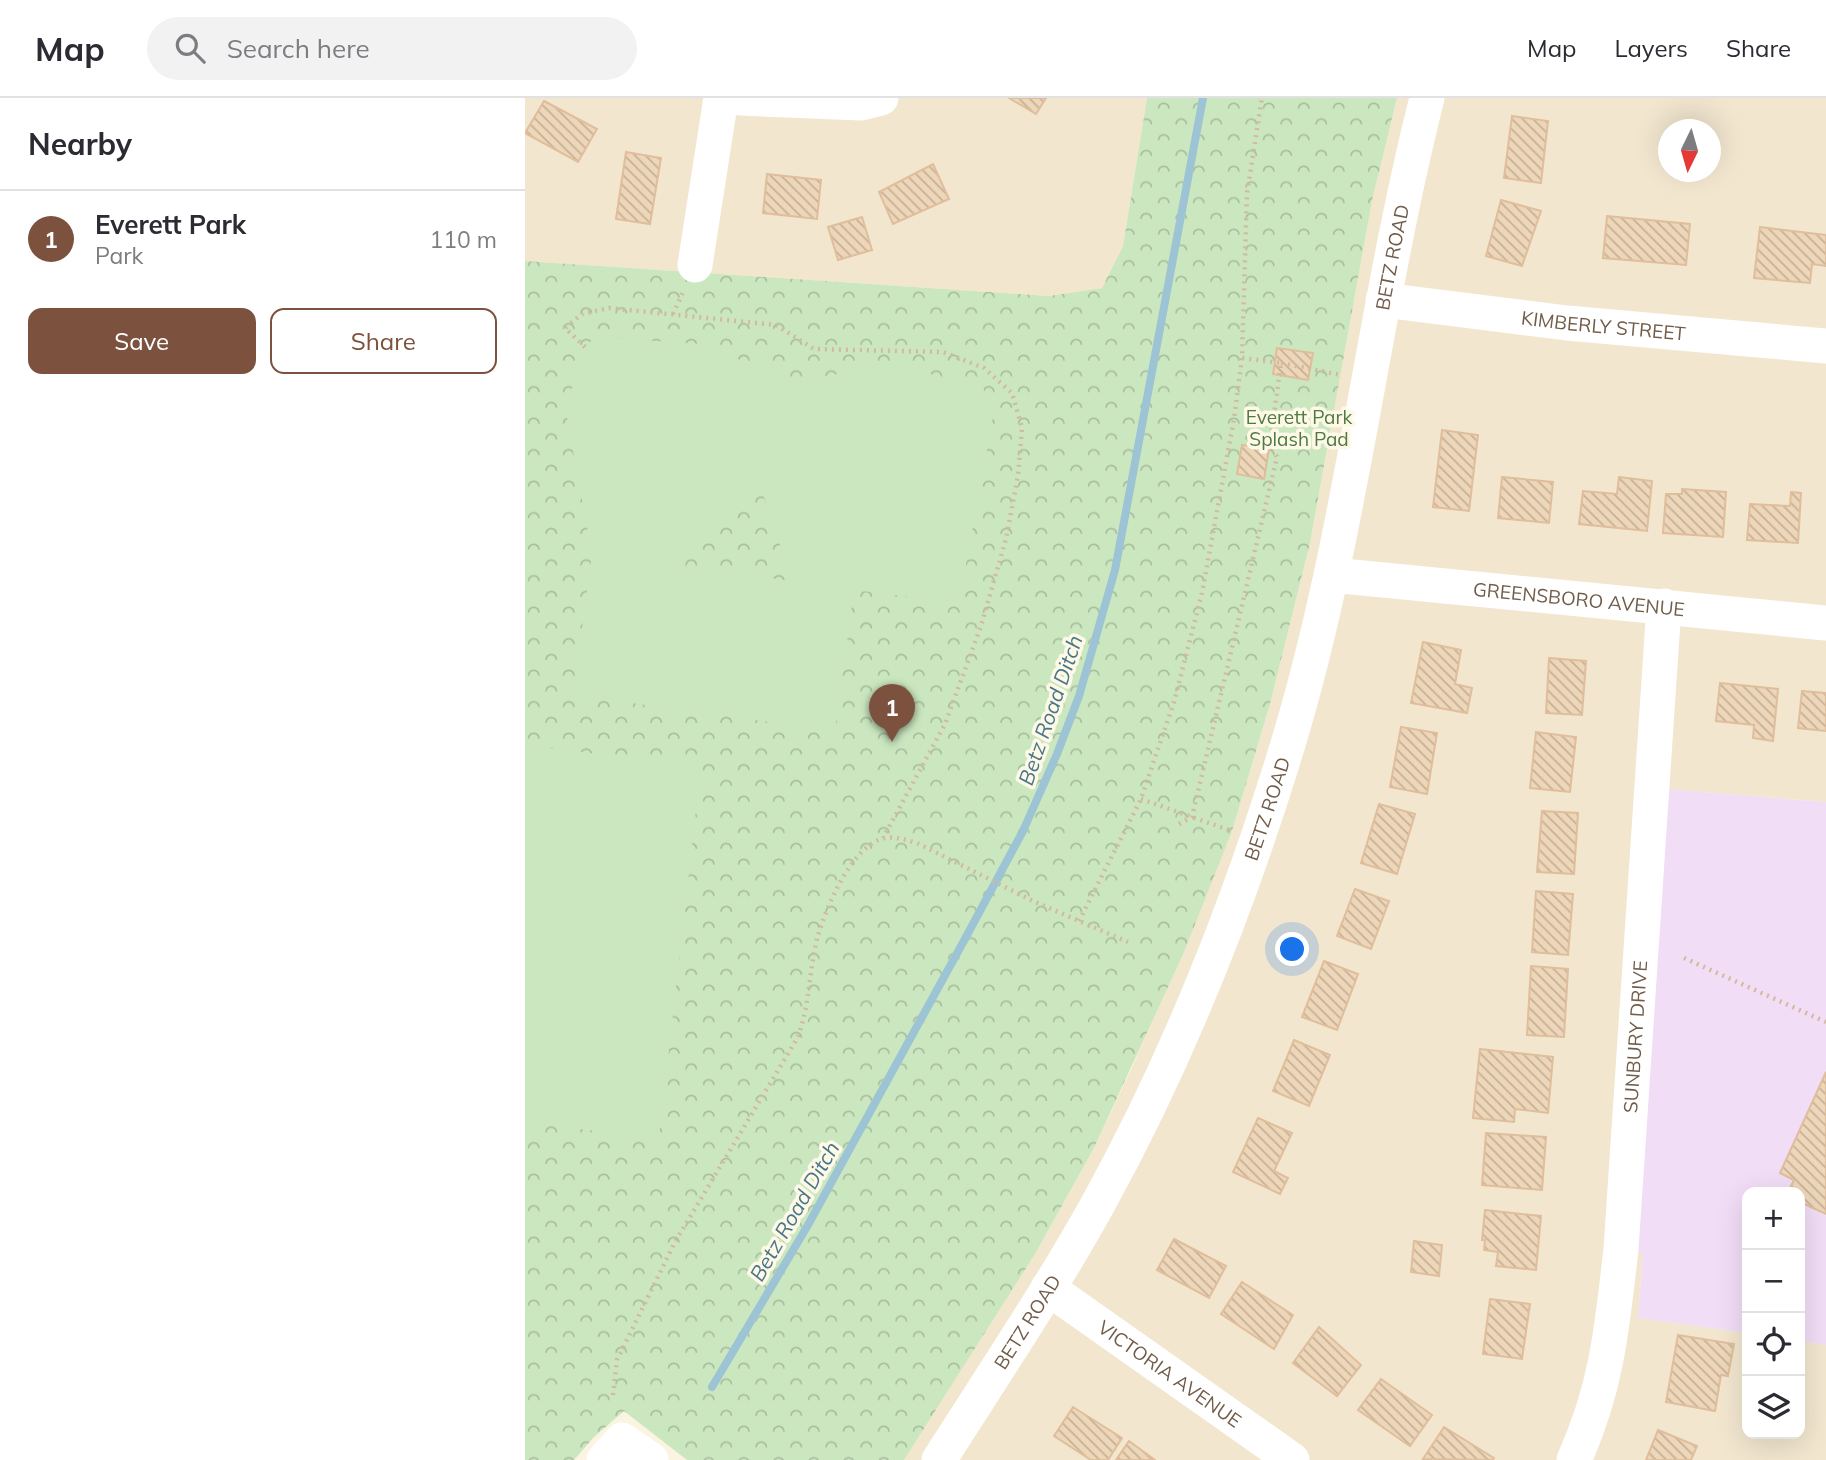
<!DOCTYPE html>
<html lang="en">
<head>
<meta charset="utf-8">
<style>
	:root { --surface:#fff; --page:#f2f2f3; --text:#2b2b33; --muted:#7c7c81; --line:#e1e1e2; --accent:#7c513e }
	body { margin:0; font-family:Mulish,sans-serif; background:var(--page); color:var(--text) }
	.controls { position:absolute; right:21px; bottom:21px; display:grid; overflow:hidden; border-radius:14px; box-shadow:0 7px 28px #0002 }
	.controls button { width:63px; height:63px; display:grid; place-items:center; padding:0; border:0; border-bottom:2px solid var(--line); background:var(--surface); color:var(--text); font:35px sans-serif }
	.compass { position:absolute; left:1133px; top:21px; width:63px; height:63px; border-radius:50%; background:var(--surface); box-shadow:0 7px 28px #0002; rotate:185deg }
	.you { position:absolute; left:768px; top:852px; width:24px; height:24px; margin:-18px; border:5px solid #fff; border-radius:50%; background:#1a73e8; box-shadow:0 0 0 10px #1a73e833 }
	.badge { display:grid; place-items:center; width:46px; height:46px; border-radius:50%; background:var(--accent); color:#fff; font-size:23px; font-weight:700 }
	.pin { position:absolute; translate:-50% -58px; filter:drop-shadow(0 2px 4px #0008) }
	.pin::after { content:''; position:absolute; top:37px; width:24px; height:21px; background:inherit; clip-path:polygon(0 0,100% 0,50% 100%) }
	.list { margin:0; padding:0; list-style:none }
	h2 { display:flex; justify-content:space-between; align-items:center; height:91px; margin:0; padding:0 28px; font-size:30px }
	h2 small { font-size:23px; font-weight:400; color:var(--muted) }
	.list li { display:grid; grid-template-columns:46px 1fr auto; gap:21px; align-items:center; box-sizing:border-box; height:98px; padding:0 28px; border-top:2px solid var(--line) }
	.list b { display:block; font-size:26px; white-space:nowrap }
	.list p { margin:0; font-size:23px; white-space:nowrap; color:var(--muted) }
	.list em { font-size:23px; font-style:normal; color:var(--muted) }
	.actions { display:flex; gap:14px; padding:21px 28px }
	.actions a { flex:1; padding:16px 0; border:2px solid var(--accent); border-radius:14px; text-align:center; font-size:24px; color:var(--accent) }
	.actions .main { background:var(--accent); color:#fff }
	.icon { flex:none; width:38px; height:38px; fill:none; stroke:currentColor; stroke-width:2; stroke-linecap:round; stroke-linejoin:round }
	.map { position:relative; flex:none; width:1301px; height:1362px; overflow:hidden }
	header { display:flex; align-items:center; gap:42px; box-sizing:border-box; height:98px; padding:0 35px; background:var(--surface); border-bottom:2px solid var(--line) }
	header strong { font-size:33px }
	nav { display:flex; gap:38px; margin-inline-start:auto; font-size:24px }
	.search { width:490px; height:63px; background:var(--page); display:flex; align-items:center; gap:18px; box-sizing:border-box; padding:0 24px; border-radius:38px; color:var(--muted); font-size:26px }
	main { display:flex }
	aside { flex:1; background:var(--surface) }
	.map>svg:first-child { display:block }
	.residential { fill:#f2e6cf; fill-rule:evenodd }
	.education { fill:#f1ddf6 }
	.forest { fill:url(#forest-crowns) }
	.pitch { fill:#cbe7c0; fill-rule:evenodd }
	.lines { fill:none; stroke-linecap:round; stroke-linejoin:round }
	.stream { stroke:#9dc4d4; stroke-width:8 }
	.building { fill:url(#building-back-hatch); stroke:#e0be9b; stroke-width:2 }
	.path { stroke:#d3b99d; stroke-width:4.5; stroke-dasharray:2 5; stroke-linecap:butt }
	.minor { stroke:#fff; stroke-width:35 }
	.labels { text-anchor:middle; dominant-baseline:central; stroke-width:7; stroke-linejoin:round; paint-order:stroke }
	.street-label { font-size:19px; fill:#705c49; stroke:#fef8e6 }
	.park-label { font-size:19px; fill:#4e7a44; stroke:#fef8e6 }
	.water-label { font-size:21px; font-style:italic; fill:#47768a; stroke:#fef8e6 }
</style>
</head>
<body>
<header>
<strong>Map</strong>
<div class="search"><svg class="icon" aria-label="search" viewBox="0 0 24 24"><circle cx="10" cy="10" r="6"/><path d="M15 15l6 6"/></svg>Search here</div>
<nav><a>Map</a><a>Layers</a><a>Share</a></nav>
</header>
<main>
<aside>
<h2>Nearby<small></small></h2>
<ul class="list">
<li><span class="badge">1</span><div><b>Everett Park</b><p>Park</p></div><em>110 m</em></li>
</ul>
<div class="actions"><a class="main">Save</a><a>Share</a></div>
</aside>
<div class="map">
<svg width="1301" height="1362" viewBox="0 0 1301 1362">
	<defs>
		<pattern id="forest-crowns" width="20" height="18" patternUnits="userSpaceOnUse" patternTransform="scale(1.75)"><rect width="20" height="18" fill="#cbe7c0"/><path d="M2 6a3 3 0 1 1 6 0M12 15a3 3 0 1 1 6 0" fill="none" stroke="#a9be9e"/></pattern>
		<pattern id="building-back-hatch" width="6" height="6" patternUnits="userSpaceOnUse" patternTransform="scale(1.75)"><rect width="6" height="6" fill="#eed6b9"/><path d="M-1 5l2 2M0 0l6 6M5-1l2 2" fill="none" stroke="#c5b198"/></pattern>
	</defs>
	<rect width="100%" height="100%" fill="#fbf4e0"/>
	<path class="residential" d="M0,0H622L598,148L577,190L524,198L0,163Z
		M872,0H1301V704L1128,690L1097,1151L1118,1155L1113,1220L1222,1235V1336H1275V1243L1301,1247V1362H379L510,1156L569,1050L607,970L707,733L745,606L785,445L847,103ZM1143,32H1185V74H1143Z"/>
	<path class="education" d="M1127,690L1301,704V1247L1275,1243V1094H1222V1235L1113,1220L1118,1155L1096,1151Z"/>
	<path class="forest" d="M622,0H872L847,103L785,445L745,606L707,733L659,854L569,1050L510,1156L379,1362H162L99,1313L69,1339L49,1362H0V163L524,198L577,190L598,148Z"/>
	<path class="pitch" d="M70,239L175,246L268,283L371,267L458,290L469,313L434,505L329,492L310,633L48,597L67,456L42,320L53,256ZM237,393L267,483L145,467V466Z
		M4,648L176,668L134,1040L0,1025V687Z"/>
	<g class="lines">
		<path class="stream" d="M187,1289L283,1127L441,839L498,733L532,656L554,598L590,472L678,0"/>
	</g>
	<path class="building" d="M484,0H521L511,16Z
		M19,3L72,31L53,64L0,35Z
		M987,18L1023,23L1016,85L979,80Z
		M101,54L136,60L125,126L91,121Z
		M408,66L424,101L368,126L354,94Z
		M242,76L296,82L292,121L238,115Z
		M976,102L1016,113L997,168L961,158Z
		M1082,118L1165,126L1161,167L1078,160Z
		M337,119L347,152L313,162L303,129Z
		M1235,129L1301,137V168L1287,166L1285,185L1229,180Z
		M752,250L788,255L783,282L748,276Z
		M917,332L953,337L944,413L908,409Z
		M717,347L744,351L739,381L712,376Z
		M977,379L1028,384L1024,425L973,420Z
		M1094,379L1127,383L1122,433L1054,426L1058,393L1092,396Z
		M1157,391L1201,394L1198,439L1138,435L1141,396H1157Z
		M1266,394L1276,395L1273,445L1222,442L1225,406L1265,408Z
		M898,544L936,552L930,586L947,590L942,615L886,605Z
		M1024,560L1061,563L1057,617L1021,615Z
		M1195,585L1253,591L1248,643L1228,640L1229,627L1191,623Z
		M1277,593L1301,595V633L1273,630Z
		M876,629L912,635L902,696L865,689Z
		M1011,634L1051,639L1045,694L1005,690Z
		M854,706L890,716L872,776L836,765Z
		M1017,713L1053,715L1049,776L1012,774Z
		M830,791L864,803L846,851L812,838Z
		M1011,793L1048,796L1043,857L1007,854Z
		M799,863L833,876L812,932L777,919Z
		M1006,868L1043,871L1039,939L1002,937Z
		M769,942L805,957L784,1008L748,993Z
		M955,951L1028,959L1023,1015L990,1011L989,1024L948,1020Z
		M1301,974V1116L1275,1104V1094H1263L1269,1082L1255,1075Z
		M733,1020L767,1035L749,1073L763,1080L755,1096L708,1074Z
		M961,1035L1021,1039L1017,1092L957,1087Z
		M960,1112L1016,1118L1011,1172L971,1168L973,1154L959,1152L960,1142H957Z
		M649,1141L701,1168L684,1200L632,1172Z
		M889,1143L917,1147L914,1178L886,1174Z
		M717,1184L768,1217L749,1251L696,1216Z
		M965,1201L1005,1206L997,1261L958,1256Z
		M794,1229L836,1267L812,1298L768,1265Z
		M1153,1237L1209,1246L1203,1278L1196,1277L1190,1313L1141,1304Z
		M856,1281L907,1317L885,1348L833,1312Z
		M548,1309L597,1340L583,1362H566L529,1338Z
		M919,1329L969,1360L968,1362L898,1361Z
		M1133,1332L1172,1348L1166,1362H1121Z
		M604,1343L630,1362H591Z"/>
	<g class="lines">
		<path class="path" d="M148,216L158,194
			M60,249L40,230L57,216L84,210L251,227L289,251L418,254L459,270L487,295L497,330L493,378L481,441L456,528L420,626L358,740
			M756,265L816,277
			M616,701L704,732
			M654,726L667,719L752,359L745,345L756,265L717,260
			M554,823L616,701L649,604L677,495L709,321L717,260L722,95L737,0
			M1159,860L1301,924
			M88,1297L92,1262L150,1144L273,939C283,911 284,883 289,855C294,823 325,746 360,740C371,738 381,742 392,745L510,804L603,844"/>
		<g class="minor">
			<path d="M216,0L336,5L356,0"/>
			<path d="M170,167L196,0"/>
			<path id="s1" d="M858,202L1042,225L1301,248"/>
			<path id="s2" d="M807,477L1301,525"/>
			<path id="s3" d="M523,1190L767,1362"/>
			<path d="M79,1362L97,1342L126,1362"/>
			<path id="s4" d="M414,1362C468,1277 524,1194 573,1106C653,961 715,804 763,646C827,435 848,213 902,0"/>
			<path id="s5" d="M1049,1362C1082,1289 1087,1230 1096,1151L1139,508"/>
		</g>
	</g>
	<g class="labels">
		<g class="street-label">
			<text stroke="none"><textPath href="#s4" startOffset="1298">BETZ ROAD</textPath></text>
			<text stroke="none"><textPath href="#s1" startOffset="222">KIMBERLY STREET</textPath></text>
			<text stroke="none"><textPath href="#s2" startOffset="248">GREENSBORO AVENUE</textPath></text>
			<text stroke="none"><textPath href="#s4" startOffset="732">BETZ ROAD</textPath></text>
			<text stroke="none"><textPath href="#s5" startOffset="430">SUNBURY DRIVE</textPath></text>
			<text stroke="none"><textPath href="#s4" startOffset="164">BETZ ROAD</textPath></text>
			<text stroke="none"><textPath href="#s3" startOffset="149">VICTORIA AVENUE</textPath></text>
		</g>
		<g class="park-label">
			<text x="774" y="319">Everett Park<tspan x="774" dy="22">Splash Pad</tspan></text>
		</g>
		<g class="water-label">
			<text transform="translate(525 612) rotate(-71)">Betz Road Ditch</text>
			<text transform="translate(269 1113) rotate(-60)">Betz Road Ditch</text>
		</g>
	</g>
</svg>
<div class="controls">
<button>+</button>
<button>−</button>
<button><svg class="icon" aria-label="locate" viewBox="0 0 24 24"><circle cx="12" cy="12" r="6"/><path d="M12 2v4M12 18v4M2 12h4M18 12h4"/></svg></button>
<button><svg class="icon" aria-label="layers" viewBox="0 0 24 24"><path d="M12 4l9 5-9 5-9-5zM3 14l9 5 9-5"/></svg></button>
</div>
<svg class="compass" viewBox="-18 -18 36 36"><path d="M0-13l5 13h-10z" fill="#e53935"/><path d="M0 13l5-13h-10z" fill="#7c7c81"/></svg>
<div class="you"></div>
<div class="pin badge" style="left:367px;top:644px">1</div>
</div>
</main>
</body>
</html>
